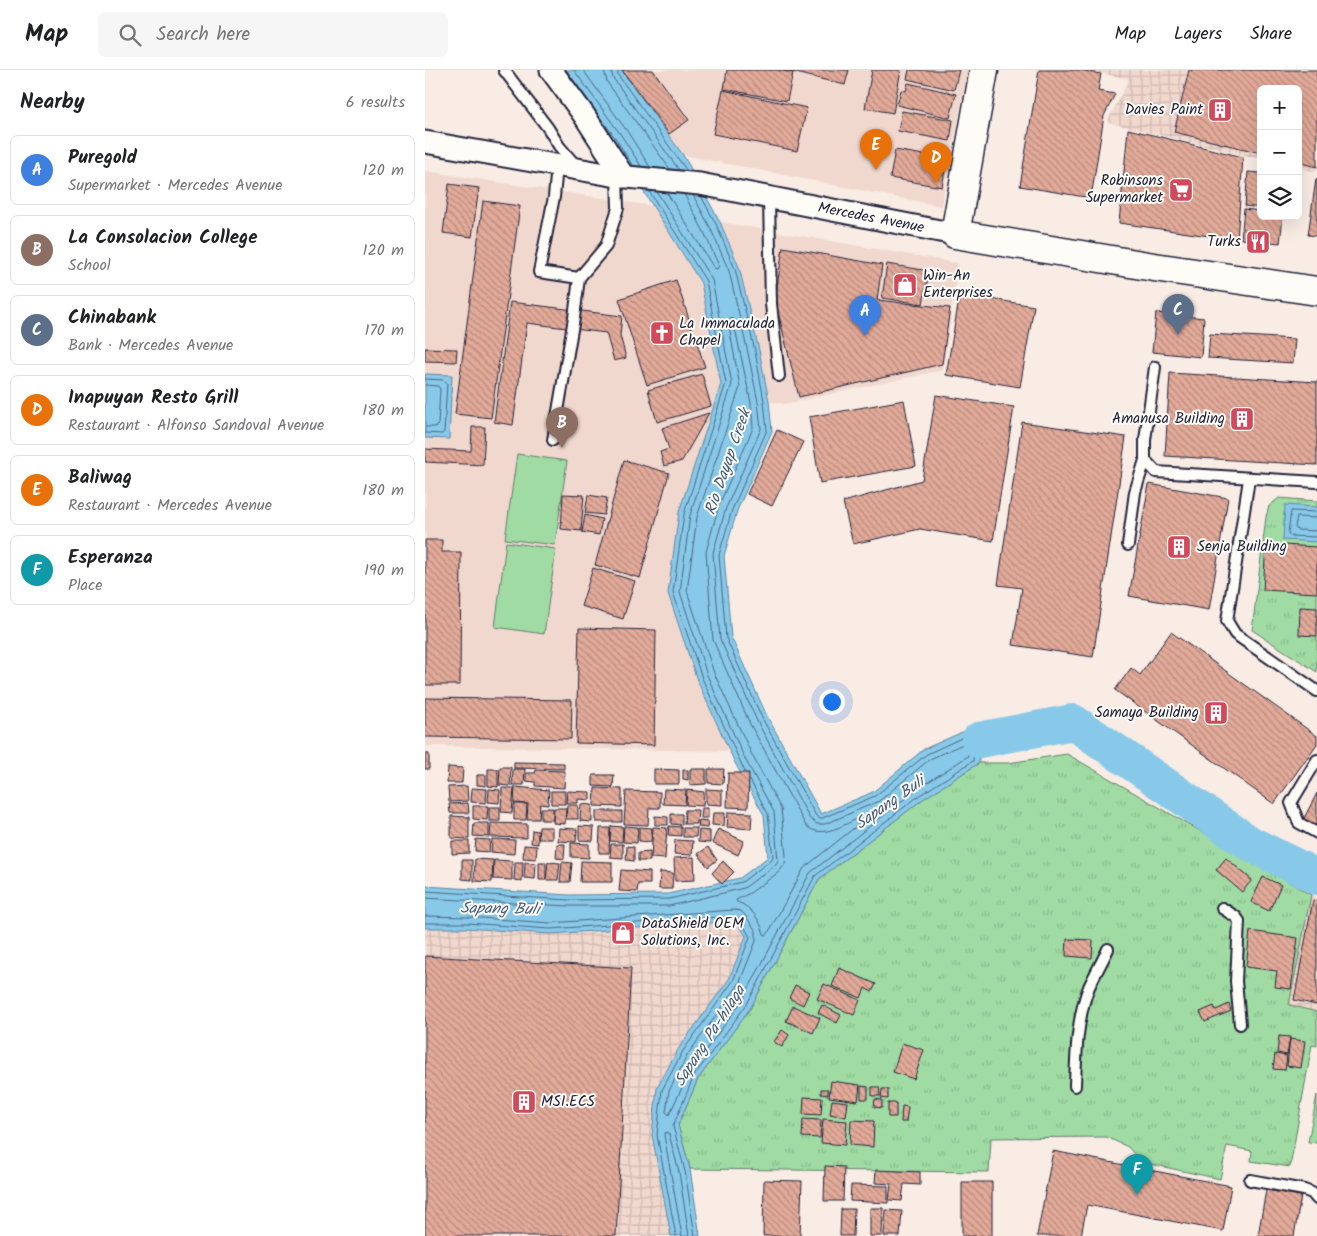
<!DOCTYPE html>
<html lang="en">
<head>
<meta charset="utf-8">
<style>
	:root { --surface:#fff; --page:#f6f6f6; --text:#202124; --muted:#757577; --line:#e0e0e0; --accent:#d1495b }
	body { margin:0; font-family:Kalam,sans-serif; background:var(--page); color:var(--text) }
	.controls { position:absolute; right:15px; top:15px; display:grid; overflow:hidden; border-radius:8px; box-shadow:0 5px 20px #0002 }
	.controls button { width:45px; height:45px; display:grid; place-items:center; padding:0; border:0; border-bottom:1px solid var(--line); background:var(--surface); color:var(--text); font:25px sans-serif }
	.you { position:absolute; left:406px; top:631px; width:18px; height:18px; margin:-12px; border:4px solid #fff; border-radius:50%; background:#1a73e8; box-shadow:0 0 0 8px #1a73e833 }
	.badge { display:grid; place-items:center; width:32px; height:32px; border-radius:50%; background:var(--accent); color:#fff; font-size:16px; font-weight:700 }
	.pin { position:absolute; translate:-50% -41px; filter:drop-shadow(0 1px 2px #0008) }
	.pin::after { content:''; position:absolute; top:26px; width:18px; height:15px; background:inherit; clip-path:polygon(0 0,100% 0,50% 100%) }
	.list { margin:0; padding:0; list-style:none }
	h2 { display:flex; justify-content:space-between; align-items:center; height:65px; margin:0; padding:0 20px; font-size:21px }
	h2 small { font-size:16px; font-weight:400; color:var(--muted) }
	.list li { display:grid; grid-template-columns:32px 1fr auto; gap:15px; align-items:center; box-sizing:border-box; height:70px; margin:0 10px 10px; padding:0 10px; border:1px solid var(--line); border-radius:8px }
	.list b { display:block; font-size:19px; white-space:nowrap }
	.list p { margin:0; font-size:16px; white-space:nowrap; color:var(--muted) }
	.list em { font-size:16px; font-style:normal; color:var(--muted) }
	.icon { flex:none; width:28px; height:28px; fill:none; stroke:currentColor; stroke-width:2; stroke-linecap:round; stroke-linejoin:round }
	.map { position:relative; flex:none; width:892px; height:1166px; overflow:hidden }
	header { display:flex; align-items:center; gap:30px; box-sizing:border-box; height:70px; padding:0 25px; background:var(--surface); border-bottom:1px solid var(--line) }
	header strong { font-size:24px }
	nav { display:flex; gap:28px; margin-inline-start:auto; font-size:18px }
	.search { width:350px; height:45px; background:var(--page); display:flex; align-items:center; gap:12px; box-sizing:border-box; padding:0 18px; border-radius:8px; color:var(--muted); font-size:19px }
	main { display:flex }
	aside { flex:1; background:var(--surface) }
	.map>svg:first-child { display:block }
	.built { fill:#f1d8ce }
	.industrial { fill:url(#industrial-grid) }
	.grass { fill:url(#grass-tufts); stroke:#607e6e }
	.garden { fill:#9fdba2; stroke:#607e6e }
	.water { fill:#88c9e9; stroke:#5f86a3 }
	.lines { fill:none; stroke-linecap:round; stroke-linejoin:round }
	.shore { stroke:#4b6581; stroke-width:1 }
	.river { stroke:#88c9e9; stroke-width:36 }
	.building { fill:url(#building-back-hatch); stroke:#22223b }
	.lane-casing { stroke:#22223b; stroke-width:14 }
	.street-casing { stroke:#22223b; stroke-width:25 }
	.secondary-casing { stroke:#22223b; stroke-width:31 }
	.lane { stroke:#fdfcf7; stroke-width:10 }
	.street { stroke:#fdfcf7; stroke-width:21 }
	.secondary { stroke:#fdfcf7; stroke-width:28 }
	.labels { text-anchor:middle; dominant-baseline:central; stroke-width:4; stroke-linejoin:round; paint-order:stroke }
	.poi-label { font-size:15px; fill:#22223b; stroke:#fdfcf7; text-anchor:end }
	.street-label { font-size:15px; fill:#22223b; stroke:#fdfcf7 }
	.water-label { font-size:16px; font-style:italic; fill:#465c78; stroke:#fdfcf7 }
</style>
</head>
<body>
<header>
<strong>Map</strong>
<div class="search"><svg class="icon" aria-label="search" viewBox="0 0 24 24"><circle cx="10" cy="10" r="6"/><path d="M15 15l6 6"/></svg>Search here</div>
<nav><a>Map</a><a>Layers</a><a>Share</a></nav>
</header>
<main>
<aside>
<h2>Nearby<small>6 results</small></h2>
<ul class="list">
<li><span class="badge" style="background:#3f7fe0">A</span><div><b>Puregold</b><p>Supermarket · Mercedes Avenue</p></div><em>120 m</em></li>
<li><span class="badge" style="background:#8d6e63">B</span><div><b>La Consolacion College</b><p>School</p></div><em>120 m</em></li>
<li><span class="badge" style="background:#5c6f8a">C</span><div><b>Chinabank</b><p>Bank · Mercedes Avenue</p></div><em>170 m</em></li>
<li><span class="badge" style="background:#e8710a">D</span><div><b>Inapuyan Resto Grill</b><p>Restaurant · Alfonso Sandoval Avenue</p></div><em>180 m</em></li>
<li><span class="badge" style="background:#e8710a">E</span><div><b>Baliwag</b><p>Restaurant · Mercedes Avenue</p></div><em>180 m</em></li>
<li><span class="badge" style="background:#0f9aa8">F</span><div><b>Esperanza</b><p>Place</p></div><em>190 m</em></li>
</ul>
</aside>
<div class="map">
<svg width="892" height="1166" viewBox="0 0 892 1166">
	<defs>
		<pattern id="industrial-grid" width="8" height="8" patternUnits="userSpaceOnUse" patternTransform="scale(1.25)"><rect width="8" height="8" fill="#f1d8ce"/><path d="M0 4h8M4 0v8" fill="none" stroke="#ceb9b2"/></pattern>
		<pattern id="grass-tufts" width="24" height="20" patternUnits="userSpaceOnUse" patternTransform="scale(1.25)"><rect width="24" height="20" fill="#9fdba2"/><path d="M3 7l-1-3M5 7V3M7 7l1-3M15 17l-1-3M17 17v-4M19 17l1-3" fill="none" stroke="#89bc8c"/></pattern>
		<pattern id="building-back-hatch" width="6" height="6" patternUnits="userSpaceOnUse" patternTransform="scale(1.25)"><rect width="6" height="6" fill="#e2aa99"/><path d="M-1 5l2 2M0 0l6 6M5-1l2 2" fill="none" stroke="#b78a7e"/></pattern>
	</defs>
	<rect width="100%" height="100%" fill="#f8ece4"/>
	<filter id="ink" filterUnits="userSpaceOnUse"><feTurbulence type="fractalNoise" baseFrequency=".02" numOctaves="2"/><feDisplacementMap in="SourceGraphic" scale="10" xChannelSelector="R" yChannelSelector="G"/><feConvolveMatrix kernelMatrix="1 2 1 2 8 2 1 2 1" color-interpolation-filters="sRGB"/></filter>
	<g filter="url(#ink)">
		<path class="built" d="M196,0H543L516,136L258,85Z
			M0,101L228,136L276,213L296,314L254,442L272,610L305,681L0,676Z
			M295,152L533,193L518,300L359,334L344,331L334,280L314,197Z"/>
		<path class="industrial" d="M661,0H892V102L873,98V19H836V89L682,52L704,9Z
			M886,825L892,827V942L864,935Z
			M311,851L321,866L304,909L254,978L232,1018L227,1065L246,1166H0V858H42L125,864Z"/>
		<path class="grass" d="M854,428L892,431V602L827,560L841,447L844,436Z
			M642,684L886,825L864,935L892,942V976L887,975L865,1097L826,1091L827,1081L802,1076L795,1109L716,1092L703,1077L681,1067L566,1068L564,1102L265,1099L253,1055L273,1009L326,937L394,809L498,729L554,693H583Z"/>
		<path class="garden" d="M92,384L142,391L130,475L80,469Z
			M81,472L131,479L119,564L70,557Z
			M892,1025V1073L883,1072Z"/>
		<path class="water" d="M135,0H196L258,85L269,104L295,152L314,197L334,280L344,331L347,361L312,441L299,486L306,567L342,646L396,744L448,722L499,679L551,656L554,670V693L498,729L394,809L326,937L273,1009L253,1055L265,1099L275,1166H246L227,1065L232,1018L254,978L304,909L321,866L311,851L125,864L42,858H0V816L144,825L243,824L315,808L343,787L339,745L310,693L272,610L243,523L254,442L296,314L276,213L187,71Z
			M0,304L27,305L24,369L0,368Z
			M860,435L892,437V472L858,470Z"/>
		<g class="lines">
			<path class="shore" d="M141,0L191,69L208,96
				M149,0L196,65L216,96
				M158,0L202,61L225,97
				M179,0L182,12L245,99
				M186,0L188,8L254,100
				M193,0V5L262,101
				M224,121L281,211L301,313L259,444L248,522L277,608L320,702
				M242,123L289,198L292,199L294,196L278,160L259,124
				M305,248L308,249L326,333L328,358L294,435L281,482L288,570L325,654L381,756C398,770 419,754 436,747L439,750L379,798L342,865L339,864C335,850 326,836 312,832L311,830L325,823L354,802L360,794L361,786L356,739L327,685L289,603L262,521L272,447L315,317L303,251Z
				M0,309L19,310L22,313L19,362L17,364L0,363
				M0,315L13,316L15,319L13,355L11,357H0
				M892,442L866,441L863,463L865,466L892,467
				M892,448L872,447L870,457L872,460L892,461
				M0,821L144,830L244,829L317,812L345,791L348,787L343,744L325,710
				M0,828L143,836H244L319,818L349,796L353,791L349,742L320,689L282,605L255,522L265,445L307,314L287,210L232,122
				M0,846L42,847L125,853L309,840L316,841L320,845L331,861V871L314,914L263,984L244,1021L241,1042L244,1045L264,1003L317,931L385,803L491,720L543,686V675L540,673L505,689L454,731L400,754H392L385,749L332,651L295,569L288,483L301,438L336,359L333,332L323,283L304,201L285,157L268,125
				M0,853H42L125,859L310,846L315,849L325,867L308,911L258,981L237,1020L232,1065L251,1166
				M257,1166L239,1065L241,1062L244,1064L254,1102L264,1166
				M270,1166L260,1101L248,1056L269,1006L322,934L390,806L495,725L548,691L549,671L548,665L545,664L502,684L450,726L395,749L391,746L337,648L301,568L294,485L307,440L342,360L339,331L330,281L310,199L291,154L276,126"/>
			<path class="river" d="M554,670L648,652L824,773L892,807"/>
		</g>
		<path class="building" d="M197,0H228L264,50L244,64Z
			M302,0H352L368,3L362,31L299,19Z
			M359,0H424L420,15Z
			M447,0H476L468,43L440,38Z
			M484,0H534L529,20L482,9Z
			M614,0H654L676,4L673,21L690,24L679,46L666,128L595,116Z
			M764,0H892V97L873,92V19H836V83L749,62Z
			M483,13L531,24L525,48L472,35L476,20L481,21Z
			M298,20L382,38L372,81L288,64Z
			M477,41L528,50L525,71L473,61Z
			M703,59L818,87L812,170L694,153Z
			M470,80L522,89L517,117L465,108Z
			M823,102L836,103V138L820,136Z
			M891,109H892V166L883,165Z
			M24,114L54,118L47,167L18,163Z
			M58,131L95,136L66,348L30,344Z
			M819,139L836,141V146H858L855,173L816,169Z
			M358,177L457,195L452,230L525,238L517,294L374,327L350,230Z
			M462,194L504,201L498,234L457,228Z
			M251,210L280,297L222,315L194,229Z
			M535,224L609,236L595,317L521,305Z
			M85,232L197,246L195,265L201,288L189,291L181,263L102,253L88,355L69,352Z
			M731,243L779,248L776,287L727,282Z
			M785,264L870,269L868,293L783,288Z
			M0,278L32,279L31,292L0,291Z
			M745,303L892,312V395L740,386Z
			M277,304L286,336L232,352L223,320Z
			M511,325L589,337L568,471L495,459L428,474L418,432L497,410Z
			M479,330L491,396L395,413L384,347Z
			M284,343L257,391L239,396L235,382L244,379L237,358Z
			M597,352L701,367L668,587L588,575L597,518L573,515Z
			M47,357H60L58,395L0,392V379L46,381Z
			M352,360L378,372L347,436L322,424Z
			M199,390L244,403L215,508L170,495Z
			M724,414L803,428L784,540L704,526Z
			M138,424L159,425L156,461L136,459Z
			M163,425L182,428L179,445L160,443Z
			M160,445L177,449L174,465L157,462Z
			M0,470H17V482H36L35,615H0Z
			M841,474L892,477V523L838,520Z
			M168,498L210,511L198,549L156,536Z
			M875,537L892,538V566L874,565Z
			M154,558L231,560L229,675L151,673Z
			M746,562L892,666V674L849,734L690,620L706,598L715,605Z
			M0,628L147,630L146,669L0,667Z
			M0,683L4,684V699H0Z
			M89,692L139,693V699L89,698Z
			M23,697L38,698L37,713H22Z
			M75,697H86L85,716L74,715Z
			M63,699H73V717L63,716Z
			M88,699H100L99,715H87Z
			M229,699L254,700V714H229Z
			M265,699H281V714L265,715Z
			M283,699H299L298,714L283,713Z
			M111,700L140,701L139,718L110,716V712L101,711V703H110Z
			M258,700H263V710L258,709Z
			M303,703H324L323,738L302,737Z
			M52,705H61V716L52,715Z
			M168,705H189L188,717L168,716Z
			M42,716L43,731L24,732L23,717Z
			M90,717L124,720L123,735L115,734L114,749H102L103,734L89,733Z
			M47,718L62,719L61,733L46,732Z
			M77,718H89L87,743L76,742Z
			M170,718L197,719V737L169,736Z
			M64,719L75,720L74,733L63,732Z
			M239,719L261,720L260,735L238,734Z
			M281,719L297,720V735L281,734Z
			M262,720L279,722L278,736L261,735Z
			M126,721H140V734H126Z
			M142,721L165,722V730L153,729V733H141Z
			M201,721L235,722V738H224L223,755L199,754Z
			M892,723V757L878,750Z
			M43,733L44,743H25L24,734Z
			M89,734H102L101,750H89Z
			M156,734L167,735V752L155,751Z
			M142,735H153V749H141Z
			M48,736H63L62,750L48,749Z
			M64,737H75V751H64Z
			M116,738H128V750H116Z
			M129,738H141L140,754L128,753Z
			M277,738H283V748H276Z
			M260,740H273L272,754H259Z
			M171,741H197V752H171Z
			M303,742L327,743L326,759L302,757Z
			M288,743H300L299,756L287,755Z
			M246,744H257V755L246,754Z
			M26,746L44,747V769L26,768Z
			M230,746L243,747V755H230Z
			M274,750L283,751L282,758L273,757Z
			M49,753H64V767L48,766Z
			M66,753L102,754V768L65,767Z
			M154,756L169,757L168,771L154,770Z
			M186,756L198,757L197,772L185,771Z
			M199,756L213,757L212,773L198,772Z
			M244,756L256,757V766L243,765Z
			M114,757H127V769H113Z
			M214,757L227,758L226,772L214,771Z
			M228,757L242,758L240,789L226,788Z
			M134,758L152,759L151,772L133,771Z
			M175,758H185L184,783H174Z
			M258,758H272L271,767H258Z
			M293,759L319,771L313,785L287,773Z
			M107,760L113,761V774L106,773Z
			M274,760L285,761V773L273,772Z
			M51,769L65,770L64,782L50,781Z
			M67,769L90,770L89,784L66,782Z
			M250,770L268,771L267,785L249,784Z
			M27,771H44V783L27,784Z
			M146,773L164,774V788L146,787Z
			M132,774H140L139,789L131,788Z
			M186,774H198V788L185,787Z
			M99,775L112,776L111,789L98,788Z
			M202,776L209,777V791L201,790Z
			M283,777L292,790L283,797L273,784Z
			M225,782V791H213V783Z
			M269,787L270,810L250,811L249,788Z
			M801,788L827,810L817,822L791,800Z
			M50,789L68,790L67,812L49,811Z
			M37,790H47V810L37,809Z
			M69,790L87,791V810L68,809Z
			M156,791L187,792V812H155Z
			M298,791L309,802L297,814L287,803Z
			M90,792H98L97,811L89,810Z
			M100,792L111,793L110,809L99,808Z
			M114,792H121V810H114Z
			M123,792L135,793L133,810H121Z
			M137,792L147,793L145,812H135Z
			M196,800L225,802V814H213L212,822L194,821Z
			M235,802L248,803L247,819H234Z
			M838,807L856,815L844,841L826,832Z
			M888,830L892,831V935L869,930Z
			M825,861L873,868L866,919L850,917L852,901L821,897Z
			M642,869L668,870L667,888L641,886Z
			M0,886L206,898L191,1166H0Z
			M414,898L451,914L447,922L440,918L436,928L407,916Z
			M399,914L435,930L429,945L392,929Z
			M370,915L384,922L378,935L364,928Z
			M804,934L806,941L780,952L775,942L789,936L791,940Z
			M397,935L416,945L412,953L393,943Z
			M368,936L395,948L388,963L361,951Z
			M357,960L364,965L357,977L349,972Z
			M854,966L865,967L862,985L852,983Z
			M865,969L880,971L876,998L862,996Z
			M477,973L499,980L489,1009L468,1002Z
			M850,984L862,986L860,1000L848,999Z
			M406,1011L435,1015L433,1031L404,1027Z
			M436,1016L443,1017V1029H436Z
			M447,1017H454L455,1026H447Z
			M396,1019H403V1025L396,1024Z
			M457,1019H463V1029L456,1028Z
			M379,1027L397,1028L396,1045L378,1044Z
			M450,1029L457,1030V1038L449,1037Z
			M407,1030L423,1032L421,1047L405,1044Z
			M463,1033H471V1047H463Z
			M477,1036L483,1037L481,1052H476Z
			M378,1049L396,1050L395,1068L377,1067Z
			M398,1049L422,1051L420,1075L396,1073Z
			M426,1050L449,1051L448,1077L425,1075Z
			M628,1081L806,1116L798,1161L662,1135L656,1166H612Z
			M400,1096L419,1097L418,1131H399Z
			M451,1100L495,1102V1115L479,1114L477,1131L464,1130L466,1114L450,1113Z
			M339,1110L377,1111L375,1166H338Z
			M537,1112H567V1166H537Z
			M426,1115L463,1116V1133L425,1131Z
			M841,1120L876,1126L869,1166H833Z
			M445,1138H458L457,1166H445Z
			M416,1139H429L428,1166H415Z
			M461,1140L477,1141L475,1166H459Z"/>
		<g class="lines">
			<defs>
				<path id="lane" d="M79,0L123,58L134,76L152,97
					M132,96L129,127L114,202L154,208L181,176L193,138L192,106
					M344,128L346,234L354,306
					M730,297L720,370V390L731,402L892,412
					M128,370L149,248L154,208
					M824,409L802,551L810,564L892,621
					M703,475L710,422L720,390
					M892,690L866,733L874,753L892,763
					M797,838L811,847L814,851L811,911L815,954
					M650,1016C651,984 652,947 664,917C670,904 677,892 683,879
					M825,1110L879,1120L887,1123L892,1129"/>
				<path id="street" d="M126,0L159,45L199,107
					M0,72L192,106L275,114L530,164"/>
				<path id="secondary" d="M559,0L530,164L729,197L892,221"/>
			</defs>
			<use href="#lane" class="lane-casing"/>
			<use href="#street" class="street-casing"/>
			<use href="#secondary" class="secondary-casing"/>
			<use href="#lane" class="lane"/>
			<use href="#street" class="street"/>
			<use href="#secondary" class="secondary"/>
		</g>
	</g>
	<defs>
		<symbol id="building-square" viewBox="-11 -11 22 22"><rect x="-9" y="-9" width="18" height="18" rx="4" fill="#d1495b" stroke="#fdfcf7"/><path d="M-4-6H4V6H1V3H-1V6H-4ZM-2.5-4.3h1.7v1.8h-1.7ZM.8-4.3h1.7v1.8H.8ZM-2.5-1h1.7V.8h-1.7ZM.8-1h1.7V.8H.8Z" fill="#fff"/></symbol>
		<symbol id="supermarket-square" viewBox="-11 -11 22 22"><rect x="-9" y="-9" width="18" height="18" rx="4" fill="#d1495b" stroke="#fdfcf7"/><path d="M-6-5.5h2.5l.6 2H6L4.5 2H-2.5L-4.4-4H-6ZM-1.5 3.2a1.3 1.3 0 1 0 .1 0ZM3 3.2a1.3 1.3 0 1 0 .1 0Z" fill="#fff"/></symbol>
		<symbol id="restaurant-square" viewBox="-11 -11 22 22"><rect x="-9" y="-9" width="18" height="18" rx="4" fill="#d1495b" stroke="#fdfcf7"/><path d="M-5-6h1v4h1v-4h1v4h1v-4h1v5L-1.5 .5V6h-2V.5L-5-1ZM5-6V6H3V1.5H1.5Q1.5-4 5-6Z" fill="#fff"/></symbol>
		<symbol id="shop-square" viewBox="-11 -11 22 22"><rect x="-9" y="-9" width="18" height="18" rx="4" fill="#d1495b" stroke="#fdfcf7"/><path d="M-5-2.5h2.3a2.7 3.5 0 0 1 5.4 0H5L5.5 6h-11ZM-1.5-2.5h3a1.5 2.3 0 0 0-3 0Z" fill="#fff"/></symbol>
		<symbol id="church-square" viewBox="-11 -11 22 22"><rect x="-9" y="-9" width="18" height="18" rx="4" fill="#d1495b" stroke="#fdfcf7"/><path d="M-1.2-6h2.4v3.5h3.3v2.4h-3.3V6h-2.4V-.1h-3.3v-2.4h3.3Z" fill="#fff"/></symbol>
	</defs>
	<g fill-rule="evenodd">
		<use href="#building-square" x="781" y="26" width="28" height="28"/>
		<use href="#supermarket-square" x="742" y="106" width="28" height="28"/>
		<use href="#restaurant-square" x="819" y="158" width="28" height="28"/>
		<use href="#shop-square" x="466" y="201" width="28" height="28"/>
		<use href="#church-square" x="223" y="249" width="28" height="28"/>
		<use href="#building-square" x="803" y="335" width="28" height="28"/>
		<use href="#building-square" x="740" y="463" width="28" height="28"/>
		<use href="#building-square" x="777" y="629" width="28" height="28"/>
		<use href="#shop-square" x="184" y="849" width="28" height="28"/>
		<use href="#building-square" x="85" y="1018" width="28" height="28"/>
	</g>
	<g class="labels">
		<g class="poi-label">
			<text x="778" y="40">Davies Paint</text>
			<text x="738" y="111">Robinsons<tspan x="738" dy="17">Supermarket</tspan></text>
			<text x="816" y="172">Turks</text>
			<text x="498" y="206" text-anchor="start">Win-An<tspan x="498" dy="17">Enterprises</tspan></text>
			<text x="254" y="254" text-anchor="start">La Immaculada<tspan x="254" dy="17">Chapel</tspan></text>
			<text x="800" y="349">Amanusa Building</text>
			<text x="772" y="477" text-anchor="start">Senja Building</text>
			<text x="774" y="643">Samaya Building</text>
			<text x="216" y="854" text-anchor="start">DataShield OEM<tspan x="216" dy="17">Solutions, Inc.</tspan></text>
			<text x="116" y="1032" text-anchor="start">MSI.ECS</text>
		</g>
		<g class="street-label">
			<text transform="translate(446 148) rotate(11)">Mercedes Avenue</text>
		</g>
		<g class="water-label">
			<text transform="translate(303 392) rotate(-71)">Rio Dayap Creek</text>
			<text transform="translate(465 733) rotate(-35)">Sapang Buli</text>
			<text transform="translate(75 839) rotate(1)">Sapang Buli</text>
			<text transform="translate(285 966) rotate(-57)">Sapang Pa-hilaga</text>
		</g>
	</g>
</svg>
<div class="controls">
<button>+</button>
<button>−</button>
<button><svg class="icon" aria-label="layers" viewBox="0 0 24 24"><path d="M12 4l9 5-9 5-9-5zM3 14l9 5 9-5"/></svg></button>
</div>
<div class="you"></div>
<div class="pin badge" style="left:440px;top:266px;background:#3f7fe0">A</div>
<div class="pin badge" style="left:137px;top:378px;background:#8d6e63">B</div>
<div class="pin badge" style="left:753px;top:265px;background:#5c6f8a">C</div>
<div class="pin badge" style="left:511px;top:113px;background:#e8710a">D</div>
<div class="pin badge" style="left:451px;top:100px;background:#e8710a">E</div>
<div class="pin badge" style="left:712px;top:1125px;background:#0f9aa8">F</div>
</div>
</main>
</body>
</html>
